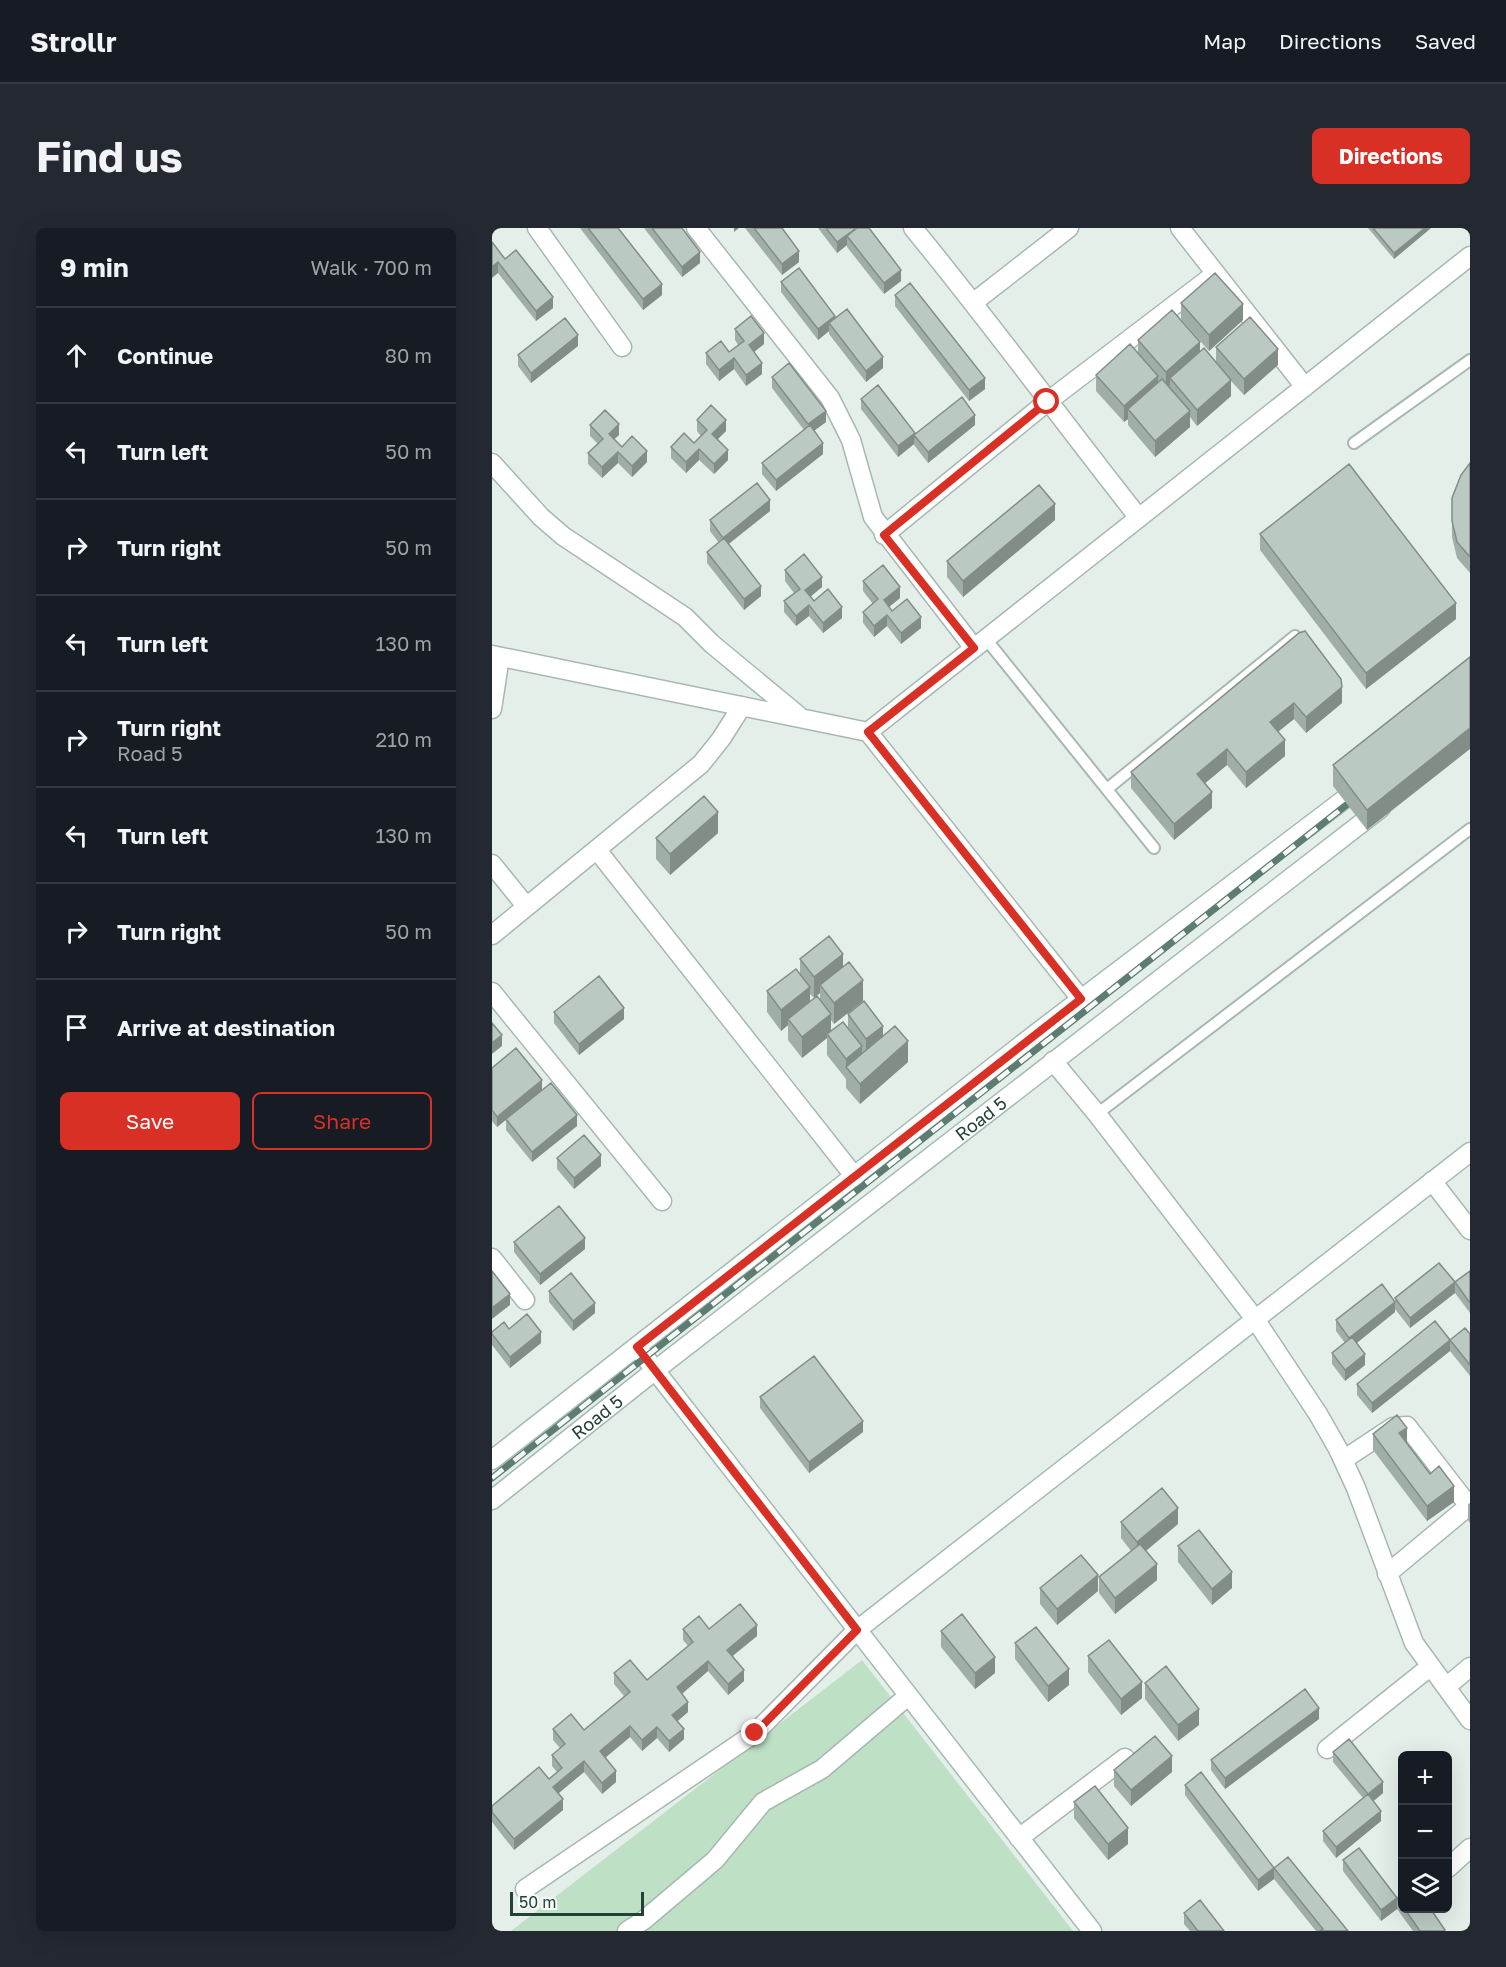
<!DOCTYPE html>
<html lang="en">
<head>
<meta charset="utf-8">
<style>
	:root { --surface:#171b24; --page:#242831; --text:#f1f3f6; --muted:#9ea1a6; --line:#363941; --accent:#d93025 }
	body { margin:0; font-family:"Golos Text",sans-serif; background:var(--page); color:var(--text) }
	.controls { position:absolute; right:18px; bottom:18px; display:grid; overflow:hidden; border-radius:9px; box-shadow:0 6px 24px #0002 }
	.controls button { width:54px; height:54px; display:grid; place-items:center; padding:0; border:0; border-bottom:2px solid var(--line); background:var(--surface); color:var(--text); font:30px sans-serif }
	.scale { position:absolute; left:18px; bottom:15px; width:134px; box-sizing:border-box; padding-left:6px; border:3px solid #234237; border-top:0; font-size:16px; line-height:21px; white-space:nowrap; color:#234237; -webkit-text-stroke:4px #f6fbf8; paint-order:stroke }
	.stop { position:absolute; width:18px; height:18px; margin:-14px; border:4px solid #d93025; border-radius:50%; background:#fff }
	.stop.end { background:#d93025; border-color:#fff; box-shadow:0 2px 6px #0008 }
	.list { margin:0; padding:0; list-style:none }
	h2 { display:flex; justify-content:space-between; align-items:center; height:78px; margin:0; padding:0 24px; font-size:26px }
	h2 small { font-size:20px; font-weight:400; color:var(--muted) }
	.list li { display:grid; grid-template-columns:39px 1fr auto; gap:18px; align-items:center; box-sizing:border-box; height:96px; padding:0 24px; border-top:2px solid var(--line) }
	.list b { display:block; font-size:22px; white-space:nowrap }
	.list p { margin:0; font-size:20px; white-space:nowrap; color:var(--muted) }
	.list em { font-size:20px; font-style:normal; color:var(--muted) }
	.actions { display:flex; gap:12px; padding:18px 24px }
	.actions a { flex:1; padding:14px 0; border:2px solid var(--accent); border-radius:9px; text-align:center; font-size:21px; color:var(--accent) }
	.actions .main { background:var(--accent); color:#fff }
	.icon { flex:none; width:33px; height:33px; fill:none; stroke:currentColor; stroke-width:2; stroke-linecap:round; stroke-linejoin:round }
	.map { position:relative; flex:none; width:978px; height:1703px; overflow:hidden; border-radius:9px }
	header { display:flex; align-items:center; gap:36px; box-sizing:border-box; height:84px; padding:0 30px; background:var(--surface); border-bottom:2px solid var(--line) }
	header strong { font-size:28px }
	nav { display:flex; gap:33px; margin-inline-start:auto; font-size:21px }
	.intro { display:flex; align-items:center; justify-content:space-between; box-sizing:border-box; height:144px; padding:0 36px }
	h1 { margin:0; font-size:42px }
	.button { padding:15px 27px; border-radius:9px; background:var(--accent); color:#fff; font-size:21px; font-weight:700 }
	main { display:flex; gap:36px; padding:0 36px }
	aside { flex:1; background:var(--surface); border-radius:9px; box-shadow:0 6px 24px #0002 }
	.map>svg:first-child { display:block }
	.grass { fill:#bee0c5 }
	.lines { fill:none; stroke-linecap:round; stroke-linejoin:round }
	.lane-casing { stroke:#a7b8b1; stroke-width:14 }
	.street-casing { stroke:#a7b8b1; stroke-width:21 }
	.secondary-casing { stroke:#a3bbb1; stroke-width:21 }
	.lane { stroke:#fff; stroke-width:10 }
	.street { stroke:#fff; stroke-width:18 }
	.secondary { stroke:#fff; stroke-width:18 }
	.rail-casing { stroke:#5e7d72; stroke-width:7 }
	.rail { stroke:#f6fbf8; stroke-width:4.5; stroke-dasharray:14; stroke-linecap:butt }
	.wall { fill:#a0aea8; fill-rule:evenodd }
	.shaded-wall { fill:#828d88 }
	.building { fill:#bacac3; stroke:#828d88; stroke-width:1.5 }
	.route { stroke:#d93025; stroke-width:8 }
	.labels { text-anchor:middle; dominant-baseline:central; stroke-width:4.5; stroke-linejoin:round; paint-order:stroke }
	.street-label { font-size:18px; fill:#234237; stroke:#f6fbf8 }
</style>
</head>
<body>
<header>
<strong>Strollr</strong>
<nav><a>Map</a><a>Directions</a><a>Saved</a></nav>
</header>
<div class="intro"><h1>Find us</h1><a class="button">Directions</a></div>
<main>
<aside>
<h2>9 min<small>Walk · 700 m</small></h2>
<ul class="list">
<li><svg class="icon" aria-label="ahead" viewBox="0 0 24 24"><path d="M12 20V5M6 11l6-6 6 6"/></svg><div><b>Continue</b></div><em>80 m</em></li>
<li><svg class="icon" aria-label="left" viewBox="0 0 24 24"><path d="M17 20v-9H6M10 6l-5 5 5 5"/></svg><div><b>Turn left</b></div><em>50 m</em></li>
<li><svg class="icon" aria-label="right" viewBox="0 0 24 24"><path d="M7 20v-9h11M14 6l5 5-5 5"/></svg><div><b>Turn right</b></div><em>50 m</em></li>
<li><svg class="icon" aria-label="left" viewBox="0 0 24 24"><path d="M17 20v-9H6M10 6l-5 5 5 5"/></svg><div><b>Turn left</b></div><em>130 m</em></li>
<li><svg class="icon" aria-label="right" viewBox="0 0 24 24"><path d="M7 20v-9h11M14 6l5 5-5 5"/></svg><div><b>Turn right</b><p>Road 5</p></div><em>210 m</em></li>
<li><svg class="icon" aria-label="left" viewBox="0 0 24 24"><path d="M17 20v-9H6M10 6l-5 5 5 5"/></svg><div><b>Turn left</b></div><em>130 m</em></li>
<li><svg class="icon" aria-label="right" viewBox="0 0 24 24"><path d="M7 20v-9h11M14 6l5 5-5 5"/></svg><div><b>Turn right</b></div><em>50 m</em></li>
<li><svg class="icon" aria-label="arrive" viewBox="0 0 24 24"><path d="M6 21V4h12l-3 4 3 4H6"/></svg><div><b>Arrive at destination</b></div></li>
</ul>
<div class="actions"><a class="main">Save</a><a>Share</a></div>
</aside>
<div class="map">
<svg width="978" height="1703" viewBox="0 0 978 1703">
	<rect width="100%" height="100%" fill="#e5efea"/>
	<path class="grass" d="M370,1432L581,1703H19Z"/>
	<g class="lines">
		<defs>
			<path id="lane" d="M862,215L978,132
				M494,411L662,620
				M615,561L803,408
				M605,886L978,601"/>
			<path id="street" d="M45,0L130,119
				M204,0L338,170L359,212L381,289L482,420
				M421,0C499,95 571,194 647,290
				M688,0L813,159
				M482,74L577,0
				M0,235L49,289L71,308L193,389L220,416L307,488
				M392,307L555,174L723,46
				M0,427L376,504L589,771
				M0,481L8,429
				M376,504L978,28
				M105,622L363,949
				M0,636L34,678
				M0,707L209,536L229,511L250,478
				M0,764L170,973
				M561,833L605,886L763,1091L826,1186L846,1221L864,1260L922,1415L978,1492
				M940,953L978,1002
				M0,1030L33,1072
				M851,1232L901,1199L915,1198L977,1278
				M895,1346L978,1277
				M954,1459L978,1439
				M835,1521L939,1438
				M527,1610L633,1530
				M956,1640L978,1620
				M33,1661L263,1505L365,1402
				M135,1703L152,1692L223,1632L271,1574L330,1541L416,1468"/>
			<g id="secondary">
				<path d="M145,1119L600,1703"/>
				<path d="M0,1232L542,807L871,557"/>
				<path id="s1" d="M0,1272L161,1144L889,580"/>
				<path d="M365,1402L978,924"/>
			</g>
		</defs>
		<use href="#lane" class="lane-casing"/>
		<use href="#street" class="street-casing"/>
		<use href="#secondary" class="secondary-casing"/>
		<use href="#lane" class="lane"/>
		<use href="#street" class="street"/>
		<use href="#secondary" class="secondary"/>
		<defs>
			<path id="rail" d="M0,1250L867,567"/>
		</defs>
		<use href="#rail" class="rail-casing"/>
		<use href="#rail" class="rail"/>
	</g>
	<path class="wall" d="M88,0H126L170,67L151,82Z
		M152,0H190L208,35L190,49Z
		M253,0H290L307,34L290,47Z
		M326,0H362L363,2L409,53L392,66L355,19V17L345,25Z
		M876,0H939L902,31Z
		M0,14L13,31L61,80L44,93L6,45Z
		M289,54L343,90L391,140L374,154L337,106V103L326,112L289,64Z
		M403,67L493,161L477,173L403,78Z
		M689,75L751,92L717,123L689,91Z
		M243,101L272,116L262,124L270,146L254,158L242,141L227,153L214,136V125L237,124L246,117L243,112Z
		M646,112L708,123L724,135V119L786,137L752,167L739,153V168L705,198L698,189V199L663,229L636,197V191L632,194L604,163V147L646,125Z
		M86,118L39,155L26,138V127Z
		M280,149L334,194L322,203L331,226L284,263L270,246V235L312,202L280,160Z
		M369,171L423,206L483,197L436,235L422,217V216L406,229L369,181Z
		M205,192L234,203L225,211L236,232L222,246L207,232L194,245L179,230V219L202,215L209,208L205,203Z
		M98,197L127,207L122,211L130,219L155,234L140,249L126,235L110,250L96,236V225L106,216L98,208Z
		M978,235V345L965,330L960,309V270Z
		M278,283L237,316L269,368L252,382L215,335V324L227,315L218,303V292Z
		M563,292L471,369L455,349V333Z
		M768,306L964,391L874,461L768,322Z
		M293,342L330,359L319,368L322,373L350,390L331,405L317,388L304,398L292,384V373L302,365L293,353Z
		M371,353L408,370L397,379L400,383L429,400L409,416L395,398L382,409L371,395V384L381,376L371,363Z
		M807,405L850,475L814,505L802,491L786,504L793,528L754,560L735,537L713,555L720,580L682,612L639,560V544Z
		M978,429L875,602L841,558V537Z
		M226,605L178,647L164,631V610Z
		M308,731L351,739L371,773L342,796L339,792V803L356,799V786L391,808L416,834L368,876L354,860V851L335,827V810L310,830L296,812V797L289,803L275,784V763L308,745ZM328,765V772L318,774V766L322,770Z
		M62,784L132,791L87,827L62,795Z
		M0,840L50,863L85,898L40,934L14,902V892L5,899L0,893Z
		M65,930L109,938L82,961L65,941Z
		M22,1014L93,1021L48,1057L22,1024Z
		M978,1043V1085L963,1065V1054Z
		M57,1063L103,1085L81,1103L57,1074Z
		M963,1065L918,1100L903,1081V1084L865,1115L873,1137L853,1153L840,1136V1125L853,1115L844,1103V1092L903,1073V1070Z
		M17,1101L49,1115L18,1140L0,1117V1104Z
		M978,1106V1148L958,1123V1112Z
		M958,1123L880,1185L865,1167V1156Z
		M268,1169L371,1204L317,1245L268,1180Z
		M881,1206L915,1215L938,1246L962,1274L935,1293L881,1222Z
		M978,1275V1295L976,1292V1276Z
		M629,1294L686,1296L654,1323L665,1352L623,1386L607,1365V1349L639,1323L629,1310Z
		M686,1318L740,1360L720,1377L686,1334Z
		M548,1360L606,1363L565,1397L548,1376Z
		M191,1401H217L265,1408L241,1428L252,1453L236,1467L216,1443L190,1466L196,1484L185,1493L192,1511L177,1524L165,1510L150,1523L138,1509L113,1530L124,1554L110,1566L92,1544L66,1565L71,1582L22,1622L0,1594V1578L57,1551L65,1544L60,1538V1527L68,1520L61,1512V1501L92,1502L132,1468L122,1456V1445L155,1452L196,1418L191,1412Z
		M449,1403L503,1445L483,1461L449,1419Z
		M523,1415L577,1457L556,1474L523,1431Z
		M596,1428L650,1470L629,1487L596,1444Z
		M653,1455L707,1497L686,1513L653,1471Z
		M827,1491L733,1561L719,1542V1532Z
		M841,1524L891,1565L882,1573L889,1593L844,1630L831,1613V1603L871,1570L841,1534Z
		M622,1542L680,1544L639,1578L622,1558Z
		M693,1557L782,1640L856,1703H824L782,1651L766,1663L693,1567Z
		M582,1574L636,1616L616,1632L582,1590Z
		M851,1632L905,1670L910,1666V1680H938L953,1703H921L905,1681L889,1693L851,1643Z
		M692,1685L732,1703H698L692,1696Z"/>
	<path class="shaded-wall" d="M242,0H247L242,4Z
		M933,0H939L902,31V25Z
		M363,1V11L355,8V17L345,25V14Z
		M307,23V34L290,47V36Z
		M208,24V35L190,49V39Z
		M6,34V45L0,50V39Z
		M409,42V53L392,66V55Z
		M170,56V67L151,82V71Z
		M61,69V80L44,93V83Z
		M751,76V92L717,123V107Z
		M343,88V98L337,95V103L326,112V101Z
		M272,105V116L257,128V117Z
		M86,107V118L39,155V145Z
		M708,114V130L678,150V157L674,160V144Z
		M786,121V137L752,167V151Z
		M391,129V140L374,154V143Z
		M242,130V141L227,153V142Z
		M270,135V146L254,158V147Z
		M666,148V164L636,181V191L632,194V178Z
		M493,150V161L477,173V162Z
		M739,152V168L705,198V182Z
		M334,183V194L316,207V196Z
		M698,183V199L663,229V213Z
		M483,187V197L436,235V224Z
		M234,192V203L220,217V206Z
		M127,196V207L117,216V206Z
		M423,205L422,216L406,229V218Z
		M331,215V226L284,263V252Z
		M207,221V232L194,245V234Z
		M236,222V232L222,246V236Z
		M155,223V234L140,249V238Z
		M126,224V235L110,250V239Z
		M278,272V283L231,320V310Z
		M563,276V292L471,369V353Z
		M330,349V359L313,373V362Z
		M269,358V368L252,382V371Z
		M408,359V370L392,383V372Z
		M964,375V391L874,461V445Z
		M317,377V388L304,398V388Z
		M350,379V390L331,405V395Z
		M395,387V398L382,409V398Z
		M429,389V400L409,416V405Z
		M850,459V475L814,505V489Z
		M802,475V491L778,510V494Z
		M978,500V521L875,602V582Z
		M793,512V528L754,560V544Z
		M735,521V537L705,562V546Z
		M720,564V580L682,612V596Z
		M226,584V605L178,647V626Z
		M351,726V747L328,757V765L322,770V749Z
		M371,752V773L342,796V775Z
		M318,759V780L296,791V797L289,803V782Z
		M132,780V791L87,827V816Z
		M339,786V807L335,806V810L310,830V809Z
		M391,798V819L374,832V811Z
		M10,807V818L0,826V815Z
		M416,813V834L368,876V856Z
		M370,818V839L354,840V831Z
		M50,852V863L5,899V889Z
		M85,887V898L40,934V924Z
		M109,927V938L82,961V950Z
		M93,1010V1021L48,1057V1046Z
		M963,1054V1065L918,1100V1090Z
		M18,1066V1077L0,1091V1080Z
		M903,1074V1084L857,1121V1110Z
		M103,1075V1085L81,1103V1093Z
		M49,1104V1115L18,1140V1129Z
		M958,1112V1123L880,1185V1175Z
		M873,1126V1137L853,1153V1142Z
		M371,1193V1204L317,1245V1234Z
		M915,1200V1216L907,1205Z
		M962,1258V1274L935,1293V1278Z
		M686,1280V1296L645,1330V1314Z
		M665,1336V1352L623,1386V1370Z
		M740,1344V1360L720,1377V1361Z
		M606,1347V1363L565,1397V1381Z
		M265,1397V1408L235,1432V1422Z
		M503,1429V1445L483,1461V1445Z
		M216,1433V1443L185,1470V1459Z
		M577,1441V1457L556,1474V1458Z
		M252,1442V1453L236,1467V1456Z
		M650,1454V1470L629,1487V1471Z
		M196,1474V1484L180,1498V1487Z
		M827,1480V1491L733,1561V1550Z
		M707,1481V1497L686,1513V1497Z
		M138,1498V1509L108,1534V1523Z
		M165,1499V1510L150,1523V1512Z
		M192,1501V1511L177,1524V1513Z
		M680,1528V1544L639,1578V1562Z
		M92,1533V1544L61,1570V1559Z
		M124,1543V1554L110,1566V1555Z
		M891,1554V1565L876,1577V1566Z
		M71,1571V1582L22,1622V1611Z
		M889,1583V1593L844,1630V1619Z
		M636,1600V1616L616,1632V1616Z
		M782,1640V1651L766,1663V1652Z
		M905,1670V1681L889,1693V1682Z"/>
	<path class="building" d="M96,0H126L170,56L151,71Z
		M160,0H190L208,24L190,39Z
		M262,0H290L307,23L290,36Z
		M334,0H362L363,1L345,14Z
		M365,0H377L409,42L392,55L355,8Z
		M881,0H933L902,25Z
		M0,14L13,31L24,22L61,69L44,83L6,34L0,39Z
		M307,40L343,88L326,101L289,54Z
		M723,45L751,76L717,107L689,75Z
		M418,55L493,150L477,162L403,67Z
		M355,81L391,129L374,143L337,95Z
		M680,82L708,114L674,144L646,112Z
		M259,88L272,105L257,117L270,135L254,147L242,130L227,142L214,125L229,113L237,124L252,113L243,101Z
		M758,89L786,121L752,151L724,119Z
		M73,90L86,107L39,145L26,127Z
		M638,116L666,148L632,178L604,147Z
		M712,120L739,152L705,182L678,150Z
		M297,135L334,183L316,196L280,149Z
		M670,151L698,183L663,213L636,181Z
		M386,157L423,205L406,218L369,171Z
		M470,169L483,187L436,224L422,207Z
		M219,177L234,192L220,206L236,222L222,236L207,221L194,234L179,219L192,205L202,215L215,202L205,192Z
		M113,182L127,196L117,206L130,219L140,208L155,223L140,238L126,224L110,239L96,225L111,211L98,197Z
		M318,197L331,215L284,252L270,235Z
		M978,235V329L965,314L960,293V270L969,247Z
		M857,236L964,375L874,445L768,306Z
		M265,255L278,272L231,310L218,292Z
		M547,257L563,276L471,353L455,333Z
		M232,310L269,358L252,371L215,324Z
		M312,326L330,349L313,362L322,373L336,361L350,379L331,395L317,377L304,388L292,373L308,361L293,342Z
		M391,337L408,359L392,372L400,383L415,371L429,389L409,405L395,387L382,398L371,384L386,371L371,353Z
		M813,403L849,451L850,459L814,489L802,475L778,494L793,512L754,544L735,521L705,546L720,564L682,596L639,544L807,405Z
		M978,429V500L875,582L841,537Z
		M212,568L226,584L178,626L164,610Z
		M337,708L351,726L322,749L308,731Z
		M357,734L371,752L342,775L328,757Z
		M304,741L318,759L289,782L275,763Z
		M107,748L132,780L87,816L62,784Z
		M325,768L339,786L310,809L296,791Z
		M372,773L391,798L374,811L356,786Z
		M351,794L370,818L354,831L335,806Z
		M0,795L10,807L0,815Z
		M403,798L416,813L368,856L354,839Z
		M24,820L50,852L5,889L0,882V840Z
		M59,855L85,887L40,924L14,891Z
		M92,907L109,927L82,950L65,930Z
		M67,978L93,1010L48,1046L22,1014Z
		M947,1035L963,1054L918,1090L903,1070Z
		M0,1043L18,1066L0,1080Z
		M978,1043V1075L963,1054Z
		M79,1045L103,1075L81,1093L57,1063Z
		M890,1056L903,1074L857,1110L844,1092Z
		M35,1086L49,1104L18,1129L0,1106V1104L12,1094L17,1101Z
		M943,1093L958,1112L880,1175L865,1156Z
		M973,1100L978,1106V1137L958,1112Z
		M860,1109L873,1126L853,1142L840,1125Z
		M322,1128L371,1193L317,1234L268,1169Z
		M905,1187L915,1200L907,1205L938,1246L947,1238L962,1258L935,1278L881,1206Z
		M670,1260L686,1280L645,1314L629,1294Z
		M707,1302L740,1344L720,1361L686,1318Z
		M648,1316L665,1336L623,1370L607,1349Z
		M589,1327L606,1347L565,1381L548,1360Z
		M248,1376L265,1397L235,1422L252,1442L236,1456L216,1433L185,1459L196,1474L180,1487L192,1501L177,1513L165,1499L150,1512L138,1498L108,1523L124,1543L110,1555L92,1533L61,1559L71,1571L22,1611L0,1584V1578L47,1539L57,1551L70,1540L60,1527L73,1516L61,1501L79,1486L92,1502L138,1464L122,1445L138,1432L155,1452L201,1414L191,1401L207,1388L217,1401Z
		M470,1386L503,1429L483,1445L449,1403Z
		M544,1399L577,1441L556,1458L523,1415Z
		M617,1412L650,1454L629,1471L596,1428Z
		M674,1438L707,1481L686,1497L653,1455Z
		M813,1461L827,1480L733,1550L719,1532Z
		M663,1508L680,1528L639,1562L622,1542Z
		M857,1511L891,1554L876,1566L841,1524Z
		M709,1544L782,1640L796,1629L856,1703H828L831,1701L782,1640L766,1652L693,1557Z
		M603,1558L636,1600L616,1616L582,1574Z
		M876,1566L889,1583L844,1619L831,1603Z
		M867,1620L905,1670L910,1666V1678L905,1670L889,1682L851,1632Z
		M708,1672L732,1703H706L692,1685Z
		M912,1680H938L953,1702L951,1703H928Z"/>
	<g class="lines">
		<path class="route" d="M263,1505L365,1402L145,1119L589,771L376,504L482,420L392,307L555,174"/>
	</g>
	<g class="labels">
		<g class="street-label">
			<text stroke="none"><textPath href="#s1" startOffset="620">Road 5</textPath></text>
			<text stroke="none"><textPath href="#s1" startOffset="134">Road 5</textPath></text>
		</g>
	</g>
</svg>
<div class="controls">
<button>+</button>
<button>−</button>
<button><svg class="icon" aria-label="layers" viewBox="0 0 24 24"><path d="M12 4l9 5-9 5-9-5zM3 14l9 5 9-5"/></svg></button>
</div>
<div class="scale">50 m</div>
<div class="stop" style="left:555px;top:174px"></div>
<div class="stop end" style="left:263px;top:1505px"></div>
</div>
</main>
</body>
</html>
